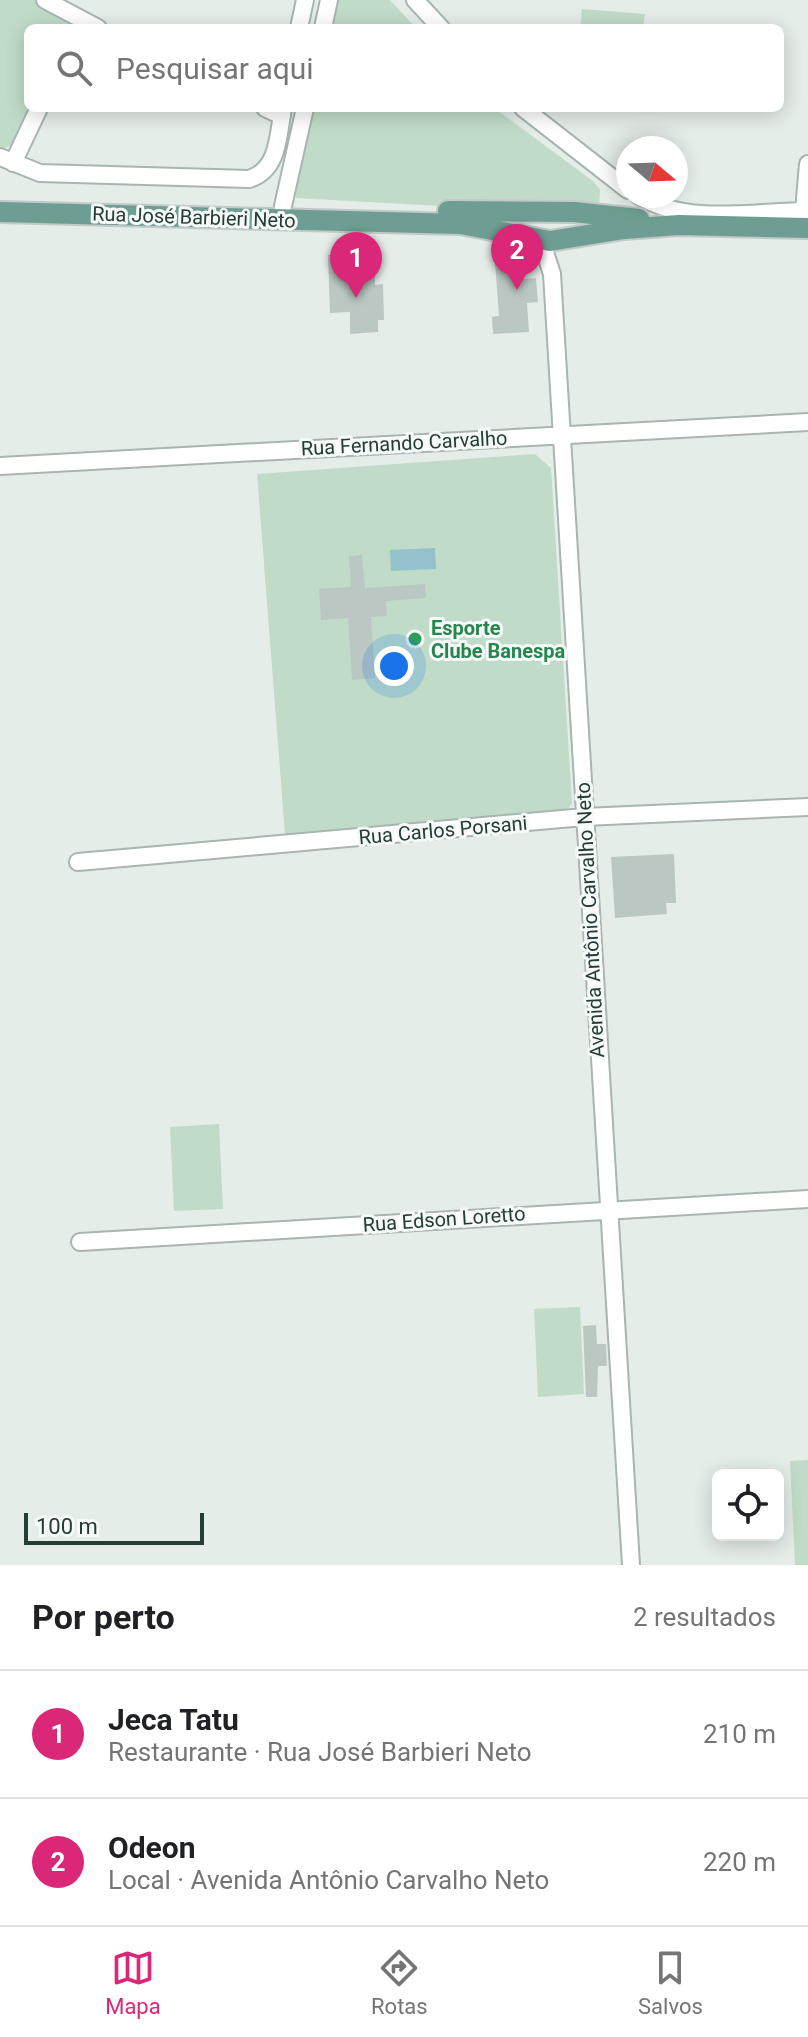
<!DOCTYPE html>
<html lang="pt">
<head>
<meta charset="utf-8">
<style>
	:root { --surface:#fff; --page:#f6f6f6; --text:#202124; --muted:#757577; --line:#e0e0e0; --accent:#db2777 }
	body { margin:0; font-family:Roboto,sans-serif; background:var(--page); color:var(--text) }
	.controls { position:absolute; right:24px; bottom:24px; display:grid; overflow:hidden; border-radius:12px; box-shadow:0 4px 20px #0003 }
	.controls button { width:72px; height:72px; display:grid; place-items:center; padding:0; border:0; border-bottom:2px solid var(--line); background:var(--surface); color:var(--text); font:40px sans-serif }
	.compass { position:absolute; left:616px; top:136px; width:72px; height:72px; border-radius:50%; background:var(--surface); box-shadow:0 4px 20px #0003; rotate:109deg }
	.scale { position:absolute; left:24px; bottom:20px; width:180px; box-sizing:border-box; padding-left:8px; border:4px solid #263d37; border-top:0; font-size:22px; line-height:28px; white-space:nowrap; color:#263d37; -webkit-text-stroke:6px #f5f9f7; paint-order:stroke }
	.you { position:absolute; left:394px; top:666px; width:28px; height:28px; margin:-20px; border:6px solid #fff; border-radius:50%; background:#1a73e8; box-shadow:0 0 0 12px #1a73e833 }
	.badge { display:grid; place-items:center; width:52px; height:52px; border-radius:50%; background:var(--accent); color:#fff; font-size:26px; font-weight:700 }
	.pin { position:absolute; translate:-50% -66px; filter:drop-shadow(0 2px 4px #0008) }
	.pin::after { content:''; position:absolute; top:42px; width:28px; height:24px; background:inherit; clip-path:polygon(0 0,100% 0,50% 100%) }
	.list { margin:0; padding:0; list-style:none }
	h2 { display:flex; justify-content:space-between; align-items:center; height:104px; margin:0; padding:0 32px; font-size:34px }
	h2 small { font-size:26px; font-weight:400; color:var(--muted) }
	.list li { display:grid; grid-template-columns:52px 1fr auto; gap:24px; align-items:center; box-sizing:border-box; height:128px; padding:0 32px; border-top:2px solid var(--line) }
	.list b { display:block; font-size:30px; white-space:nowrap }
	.list p { margin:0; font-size:26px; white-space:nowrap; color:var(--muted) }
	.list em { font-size:26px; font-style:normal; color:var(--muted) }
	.icon { flex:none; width:44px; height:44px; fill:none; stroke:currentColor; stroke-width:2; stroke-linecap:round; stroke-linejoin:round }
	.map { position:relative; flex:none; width:808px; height:1565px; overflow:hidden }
	.search { position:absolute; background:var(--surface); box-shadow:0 4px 20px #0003; left:24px; right:24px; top:24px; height:88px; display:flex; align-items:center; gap:20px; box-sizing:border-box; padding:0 28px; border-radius:12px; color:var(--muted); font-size:30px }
	.sheet { height:360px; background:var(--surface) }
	nav { display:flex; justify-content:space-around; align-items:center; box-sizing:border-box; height:112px; border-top:2px solid var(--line); background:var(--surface); font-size:22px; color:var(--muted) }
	nav a { display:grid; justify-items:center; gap:4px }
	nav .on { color:var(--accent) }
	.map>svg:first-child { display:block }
	.green { fill:#c0dcc8 }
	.water { fill:#93c2cc }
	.building { fill:#bac7c2 }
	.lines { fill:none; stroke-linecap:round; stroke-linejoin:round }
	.minor-casing { stroke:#a8b5b0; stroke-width:20 }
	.major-casing { stroke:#c2c9c7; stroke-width:24 }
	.minor { stroke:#fff; stroke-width:16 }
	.major { stroke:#6e9e93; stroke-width:20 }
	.leisure-dot { fill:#2e9e5b; stroke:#f5f9f7; stroke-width:3 }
	.labels { text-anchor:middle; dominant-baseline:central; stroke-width:6; stroke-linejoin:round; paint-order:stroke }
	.street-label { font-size:20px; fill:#263d37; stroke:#f5f9f7 }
	.leisure-label { font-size:20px; font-weight:bold; fill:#27864d; stroke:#f5f9f7; text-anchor:start }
</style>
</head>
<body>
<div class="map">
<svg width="808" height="1565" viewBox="0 0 808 1565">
	<rect width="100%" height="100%" fill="#e5ede9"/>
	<path class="green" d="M0,0H40L67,17L71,28H28V108H35L14,145L0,149Z
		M336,0H390L416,28H330Z
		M582,9L645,14L643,28H580Z
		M312,108H494L593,181L600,190L599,207H459L296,198L294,190Z
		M535,454L551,468L572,803L563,816L285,834L257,474Z
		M219,1124L223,1209L174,1211L170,1127Z
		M580,1307L584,1394L538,1397L534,1309Z
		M808,1460V1565H795L790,1461Z"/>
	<path class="water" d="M435,548L436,569L391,571L390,550Z"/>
	<path class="building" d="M369,253V276H375V285L383,284L384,320H378V332L350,334V312L330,313L328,255Z
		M523,259L524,279L536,278L538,302L527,303L529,332L493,334L492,317L499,316L495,261Z
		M362,555L365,588L425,584L426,598L386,601L387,616L371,617L375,678L352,680L348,618L321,620L319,589L351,587L349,556Z
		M674,854L676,903H666L667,914L615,918L611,857Z
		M596,1325L597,1344H606L607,1366H598L597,1397H586L583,1326Z"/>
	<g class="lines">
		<defs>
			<path id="minor" d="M45,0L98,28
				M415,0L441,28
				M299,28L305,0
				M323,28L329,0
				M265,108L282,116
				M523,108L628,190
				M0,157L40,173L249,179C279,170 278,135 283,108
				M13,163L39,108
				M639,196C689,226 753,211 808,211
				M283,206L305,108
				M803,222L808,164
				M541,240L552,274L631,1565
				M0,466L808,422
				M78,862L584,817L808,807
				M80,1242L808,1199"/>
			<path id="major" d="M448,211L574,212L639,219
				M0,212L460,224L550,241L624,229L679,225L808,228"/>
		</defs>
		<use href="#minor" class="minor-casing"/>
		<use href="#major" class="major-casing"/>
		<use href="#minor" class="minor"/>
		<use href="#major" class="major"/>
	</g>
	<circle class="leisure-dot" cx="415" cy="639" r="8"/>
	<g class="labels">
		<g class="street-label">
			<text transform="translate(194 217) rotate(2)">Rua José Barbieri Neto</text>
			<text transform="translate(404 443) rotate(-3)">Rua Fernando Carvalho</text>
			<text transform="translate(443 830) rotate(-5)">Rua Carlos Porsani</text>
			<text transform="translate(590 920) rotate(-93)">Avenida Antônio Carvalho Neto</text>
			<text transform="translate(444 1219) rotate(-4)">Rua Edson Loretto</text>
		</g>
		<g class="leisure-label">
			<text x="431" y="628">Esporte<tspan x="431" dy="23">Clube Banespa</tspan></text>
		</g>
	</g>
</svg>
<div class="controls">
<button><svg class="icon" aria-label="locate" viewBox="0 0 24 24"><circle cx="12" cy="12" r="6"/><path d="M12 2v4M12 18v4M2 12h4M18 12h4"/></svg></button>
</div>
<svg class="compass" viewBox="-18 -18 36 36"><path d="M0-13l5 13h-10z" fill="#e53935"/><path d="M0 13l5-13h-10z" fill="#757577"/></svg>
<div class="scale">100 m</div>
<div class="you"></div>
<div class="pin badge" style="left:356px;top:298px">1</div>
<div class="pin badge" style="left:517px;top:290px">2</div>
<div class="search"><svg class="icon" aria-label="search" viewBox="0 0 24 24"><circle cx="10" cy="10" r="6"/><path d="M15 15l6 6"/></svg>Pesquisar aqui</div>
</div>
<section class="sheet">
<h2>Por perto<small>2 resultados</small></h2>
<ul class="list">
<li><span class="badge">1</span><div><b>Jeca Tatu</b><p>Restaurante · Rua José Barbieri Neto</p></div><em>210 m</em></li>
<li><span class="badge">2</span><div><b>Odeon</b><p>Local · Avenida Antônio Carvalho Neto</p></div><em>220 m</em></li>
</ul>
</section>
<nav>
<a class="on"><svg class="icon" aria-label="map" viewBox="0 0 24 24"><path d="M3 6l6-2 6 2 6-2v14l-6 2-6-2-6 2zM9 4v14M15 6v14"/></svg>Mapa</a>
<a><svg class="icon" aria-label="directions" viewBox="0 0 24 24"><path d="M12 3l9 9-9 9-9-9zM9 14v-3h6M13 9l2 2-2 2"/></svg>Rotas</a>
<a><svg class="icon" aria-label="saved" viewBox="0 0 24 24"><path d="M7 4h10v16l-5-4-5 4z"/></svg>Salvos</a>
</nav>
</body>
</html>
